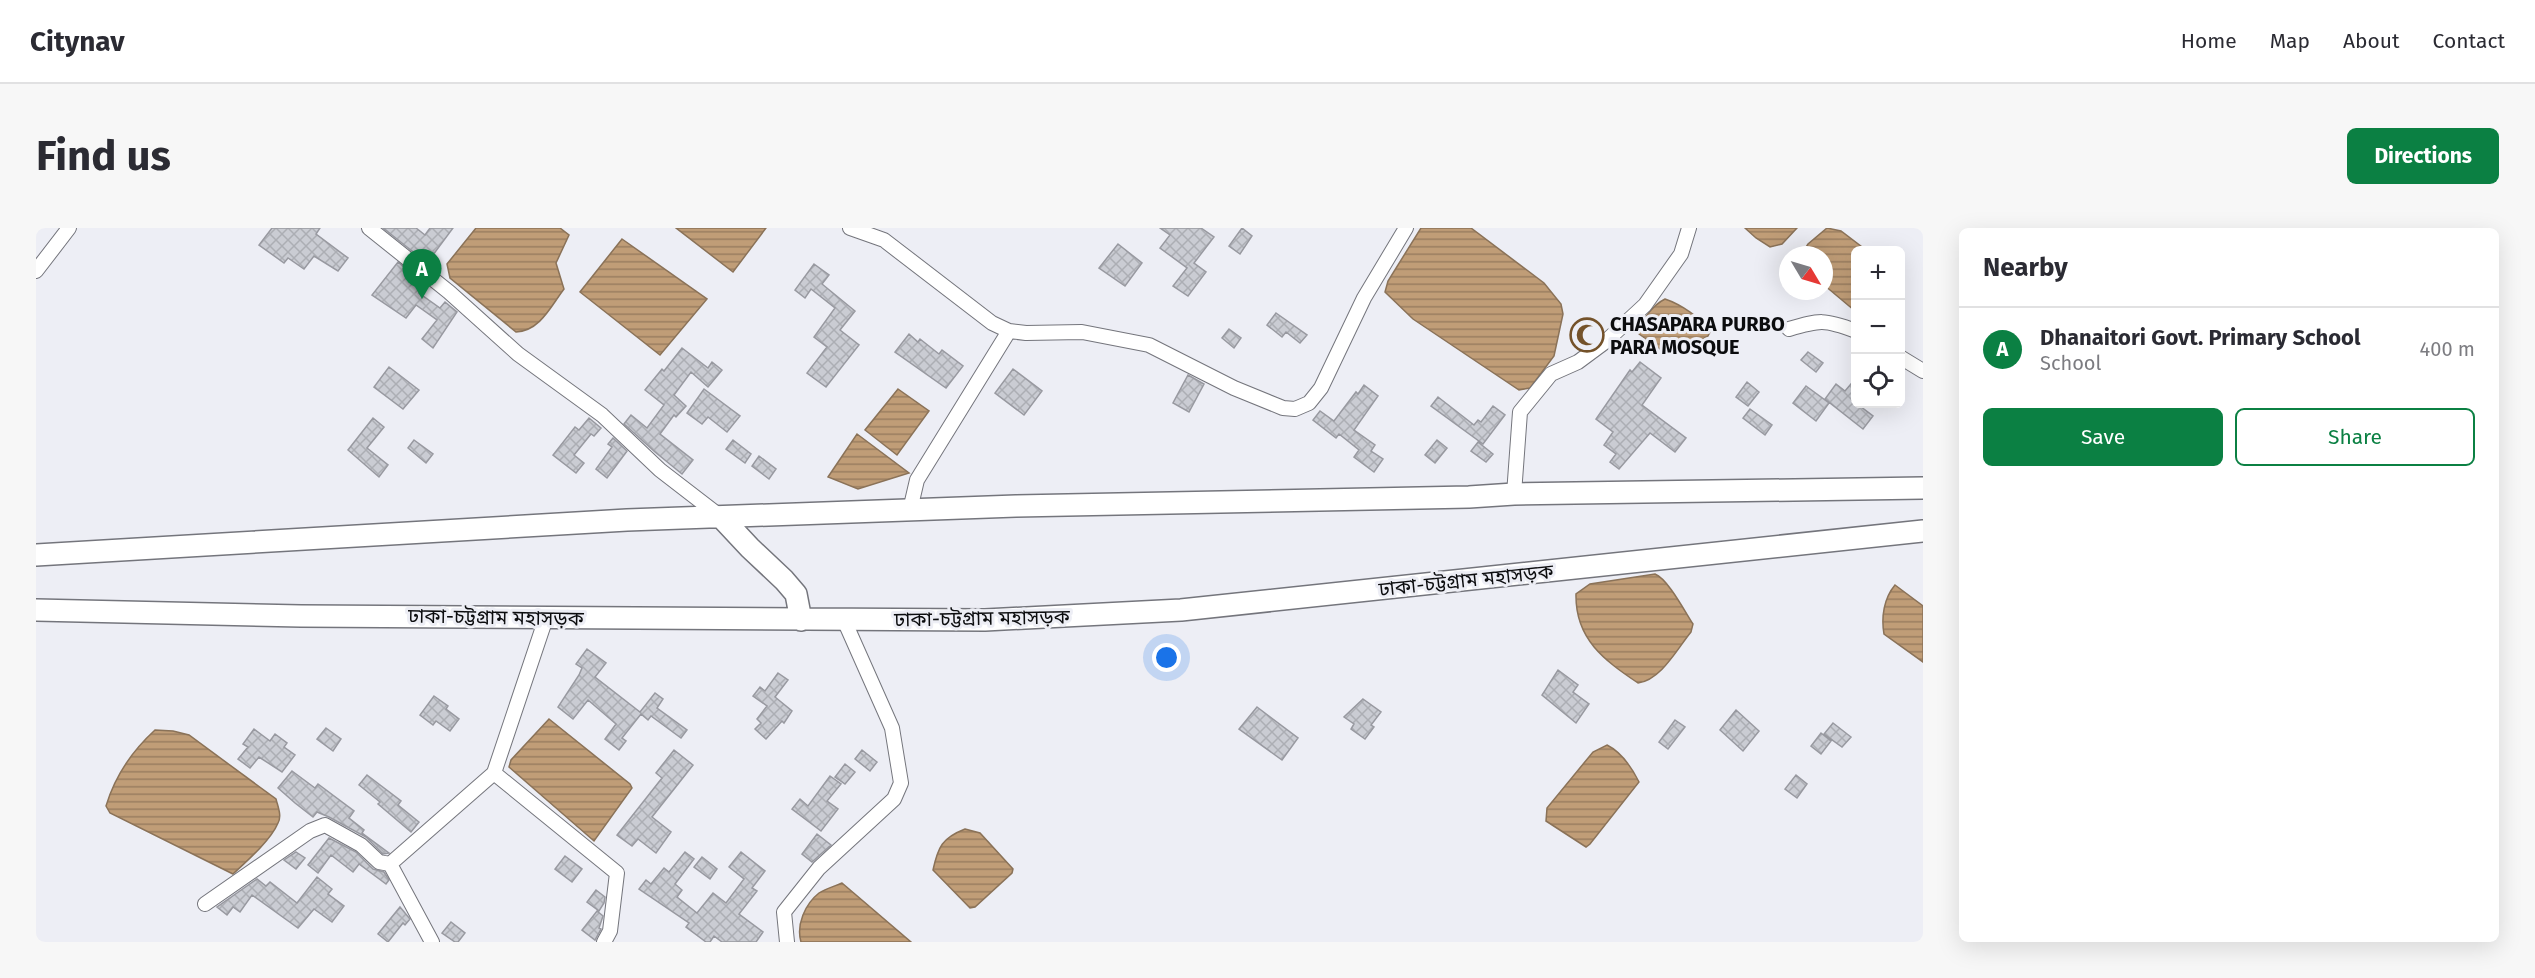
<!DOCTYPE html>
<html lang="en">
<head>
<meta charset="utf-8">
<style>
	:root { --surface:#fff; --page:#f7f7f7; --text:#2b2b33; --muted:#7c7c81; --line:#e1e1e2; --accent:#0b8043 }
	body { margin:0; font-family:"Fira Sans","Noto Sans Bengali",sans-serif; background:var(--page); color:var(--text) }
	.controls { position:absolute; right:18px; top:18px; display:grid; overflow:hidden; border-radius:9px; box-shadow:0 6px 24px #0002 }
	.controls button { width:54px; height:54px; display:grid; place-items:center; padding:0; border:0; border-bottom:2px solid var(--line); background:var(--surface); color:var(--text); font:30px sans-serif }
	.compass { position:absolute; left:1743px; top:18px; width:54px; height:54px; border-radius:50%; background:var(--surface); box-shadow:0 6px 24px #0002; rotate:128deg }
	.you { position:absolute; left:1131px; top:430px; width:21px; height:21px; margin:-15px; border:4px solid #fff; border-radius:50%; background:#1a73e8; box-shadow:0 0 0 9px #1a73e833 }
	.badge { display:grid; place-items:center; width:39px; height:39px; border-radius:50%; background:var(--accent); color:#fff; font-size:20px; font-weight:700 }
	.pin { position:absolute; translate:-50% -50px; filter:drop-shadow(0 2px 3px #0008) }
	.pin::after { content:''; position:absolute; top:32px; width:21px; height:18px; background:inherit; clip-path:polygon(0 0,100% 0,50% 100%) }
	.list { margin:0; padding:0; list-style:none }
	h2 { display:flex; justify-content:space-between; align-items:center; height:78px; margin:0; padding:0 24px; font-size:26px }
	h2 small { font-size:20px; font-weight:400; color:var(--muted) }
	.list li { display:grid; grid-template-columns:39px 1fr auto; gap:18px; align-items:center; box-sizing:border-box; height:84px; padding:0 24px; border-top:2px solid var(--line) }
	.list b { display:block; font-size:22px; white-space:nowrap }
	.list p { margin:0; font-size:20px; white-space:nowrap; color:var(--muted) }
	.list em { font-size:20px; font-style:normal; color:var(--muted) }
	.actions { display:flex; gap:12px; padding:18px 24px }
	.actions a { flex:1; padding:14px 0; border:2px solid var(--accent); border-radius:9px; text-align:center; font-size:21px; color:var(--accent) }
	.actions .main { background:var(--accent); color:#fff }
	.icon { flex:none; width:33px; height:33px; fill:none; stroke:currentColor; stroke-width:2; stroke-linecap:round; stroke-linejoin:round }
	.map { position:relative; flex:none; width:1887px; height:714px; overflow:hidden; border-radius:9px }
	header { display:flex; align-items:center; gap:36px; box-sizing:border-box; height:84px; padding:0 30px; background:var(--surface); border-bottom:2px solid var(--line) }
	header strong { font-size:28px }
	nav { display:flex; gap:33px; margin-inline-start:auto; font-size:21px }
	.intro { display:flex; align-items:center; justify-content:space-between; box-sizing:border-box; height:144px; padding:0 36px }
	h1 { margin:0; font-size:42px }
	.button { padding:15px 27px; border-radius:9px; background:var(--accent); color:#fff; font-size:21px; font-weight:700 }
	main { display:flex; gap:36px; padding:0 36px }
	aside { flex:1; background:var(--surface); border-radius:9px; box-shadow:0 6px 24px #0002 }
	.map>svg:first-child { display:block }
	.water { fill:url(#water-rules); stroke:#8a7258; stroke-width:1.5 }
	.building { fill:url(#building-cross-hatch); stroke:#9899a0; stroke-width:1.5 }
	.lines { fill:none; stroke-linecap:round; stroke-linejoin:round }
	.minor-casing { stroke:#74757c; stroke-width:16 }
	.trunk-casing { stroke:#74757c; stroke-width:24 }
	.minor { stroke:#fff; stroke-width:14 }
	.trunk { stroke:#fff; stroke-width:21 }
	.labels { text-anchor:middle; dominant-baseline:central; stroke-width:6; stroke-linejoin:round; paint-order:stroke }
	.poi-label { font-size:20px; font-weight:bold; fill:#0b0c0e; stroke:#edeef5; text-anchor:start }
	.street-label { font-size:20px; fill:#0b0c0e; stroke:#edeef5 }
</style>
</head>
<body>
<header>
<strong>Citynav</strong>
<nav><a>Home</a><a>Map</a><a>About</a><a>Contact</a></nav>
</header>
<div class="intro"><h1>Find us</h1><a class="button">Directions</a></div>
<main>
<div class="map">
<svg width="1887" height="714" viewBox="0 0 1887 714">
	<defs>
		<pattern id="water-rules" width="6" height="5" patternUnits="userSpaceOnUse" patternTransform="scale(1.5)"><rect width="6" height="5" fill="#c09d77"/><path d="M0 2.5h6" fill="none" stroke="#9a7e60"/></pattern>
		<pattern id="building-cross-hatch" width="8" height="8" patternUnits="userSpaceOnUse" patternTransform="scale(1.5)"><rect width="8" height="8" fill="#caccd3"/><path d="M0 0l8 8M0 8l8-8" fill="none" stroke="#acaeb4"/></pattern>
	</defs>
	<rect width="100%" height="100%" fill="#edeef5"/>
	<path class="water" d="M440,0H524L533,7L520,35L528,61C515,78 504,103 480,104L414,50L411,36Z
		M640,0H730L697,44Z
		M1385,0H1435L1508,55L1525,76L1527,86L1518,128L1494,160L1483,162L1377,91L1349,64L1352,53Z
		M1709,0H1761L1746,16L1734,19L1720,10Z
		M1791,0L1805,3L1830,22H1820L1819,83L1788,57V27H1765L1772,16Z
		M586,11L671,71L624,127L544,64Z
		M1629,71C1644,76 1666,90 1674,104L1672,108L1640,128L1627,123L1603,106C1604,93 1617,77 1629,71Z
		M862,161L893,183L861,227L829,202Z
		M821,206L873,245L822,261L792,249Z
		M1619,346C1632,351 1649,384 1657,396L1655,404C1641,421 1625,452 1602,455C1568,432 1539,411 1540,366L1554,356Z
		M1859,357L1887,378V434L1848,406C1845,389 1848,370 1859,357Z
		M513,491L594,556L596,560L558,613L473,539L475,532Z
		M119,502L137,503L153,507L240,571C242,579 246,588 242,595C235,612 211,633 197,646L74,585L70,578C79,548 96,523 119,502Z
		M1571,517C1585,524 1596,540 1603,554L1554,616L1550,619L1510,593L1511,580L1557,524Z
		M929,601L944,605L977,641L976,645L939,679L934,680L897,642C902,619 906,610 929,601Z
		M806,655L875,714H765C760,697 769,676 783,665C789,661 799,658 806,655Z"/>
	<path class="building" d="M236,0H284L280,6L312,30L302,43L278,28L268,41L252,30L248,35L223,17Z
		M347,0H380L389,7L394,0H417L391,35Z
		M1124,0H1165L1178,9L1158,35L1170,44L1152,68L1137,58L1151,40L1124,20L1134,7Z
		M1206,0L1216,8L1204,26L1193,18Z
		M1082,16L1106,35L1089,58L1063,40Z
		M362,34L389,57L383,65L404,80L409,74L421,84L397,120L386,111L401,92L380,77L370,90L336,67Z
		M778,36L793,47L786,56L819,83L804,102L823,117L790,159L771,145L791,119L778,109L799,80L775,61L769,70L759,62Z
		M1240,85L1271,107L1264,115L1250,104L1246,109L1231,97Z
		M1550,92L1567,104L1547,119L1535,109Z
		M1193,101L1205,110L1198,120L1186,110Z
		M873,106L882,114L884,111L903,126L906,122L927,138L910,160L859,124Z
		M646,120L672,140L676,134L686,142L672,159L655,144L638,167L650,178L640,189L638,187L624,206L657,232L646,246L619,224L588,196L595,187L611,200L628,177L609,162L626,141L628,143Z
		M1772,124L1787,135L1780,144L1765,132Z
		M1604,134L1625,150L1606,177L1650,210L1639,224L1614,205L1583,241L1574,234L1580,226L1568,217L1577,204L1560,191L1594,142L1596,144Z
		M353,139L383,162L367,181L338,159Z
		M977,141L1006,163L988,187L959,165Z
		M1152,147L1168,156L1153,184L1137,175Z
		M1820,150V167L1816,172L1837,188L1827,201L1789,171L1800,156L1809,163Z
		M1711,154L1723,164L1712,178L1700,169Z
		M1328,157L1342,168L1318,202L1339,217L1335,223L1347,231L1338,244L1318,229L1323,222L1303,206L1300,210L1277,192L1284,183L1298,193L1320,164L1322,166Z
		M1770,158L1793,175L1780,193L1757,175Z
		M668,161L704,188L691,204L672,189L666,196L651,185Z
		M1402,169L1438,197L1442,192L1445,194L1457,178L1469,187L1447,216L1395,178Z
		M1714,181L1736,197L1729,207L1707,190Z
		M337,190L348,199L331,220L352,237L343,249L312,222Z
		M553,190L565,200L558,208L555,206L538,227L548,235L540,245L517,227L539,199L543,202Z
		M577,210L591,223L571,250L560,241L576,219L572,216Z
		M378,212L397,226L390,235L372,220Z
		M697,212L715,226L709,235L690,221Z
		M1401,212L1411,220L1399,235L1389,227Z
		M1442,214L1457,226L1450,234L1435,223Z
		M723,228L740,241L733,251L716,238Z
		M551,421L570,435L559,449L604,484L619,465L627,471L621,480L651,502L645,510L615,488L612,492L605,486L586,510L590,513L583,522L569,511L580,496L552,472L537,491L522,479L543,447L546,440L540,436Z
		M1522,442L1542,457L1537,464L1553,476L1540,495L1506,467Z
		M742,445L752,452L739,469L756,483L748,495L746,493L730,511L719,501L725,495L721,491L731,478L717,468L724,459L729,463Z
		M398,468L412,478L410,481L423,491L414,503L400,493L397,497L384,487Z
		M1327,471L1345,484L1335,497L1338,499L1329,511L1315,501L1318,496L1308,489Z
		M1221,479L1262,510L1246,532L1203,501Z
		M1700,482L1723,503L1707,523L1684,502Z
		M1639,492L1649,499L1632,521L1623,514Z
		M1797,495L1815,509L1806,519L1788,506Z
		M290,500L305,511L297,523L281,511Z
		M218,501L234,513L239,506L251,515L248,519L259,527L246,544L223,529L214,540L202,531L212,519L207,516Z
		M1785,505L1795,513L1785,526L1775,518Z
		M638,522L657,537L616,589L635,604L620,625L602,611L596,618L581,607L626,550L620,545Z
		M826,522L841,534L834,543L819,531Z
		M809,536L819,544L809,556L799,549Z
		M256,543L279,560L282,556L318,583L313,590L328,602L326,605L353,625L347,626L330,609L293,589L281,584L277,589L259,575L242,560Z
		M331,547L365,573L362,577L383,594L375,604L342,576L344,574L323,557Z
		M1760,547L1771,556L1761,570L1749,561Z
		M794,548L805,556L791,573L802,581L785,603L756,581L764,571L772,578Z
		M781,606L795,617L776,634L766,626Z
		M293,610L320,624L337,641L348,644L353,652L350,656L323,636L317,644L295,627L282,645L272,637Z
		M260,624L269,630L260,641L248,632Z
		M649,624L658,631L639,656L646,662L641,669L661,685L677,665L690,675L708,651L693,639L705,624L729,643L716,660L721,663L703,686L727,704L720,714H686L678,708L674,714H670L650,699L653,695L603,661L610,652L615,656L628,640L633,644Z
		M529,628L546,641L536,654L519,641Z
		M666,629L681,641L674,651L658,639Z
		M281,649L296,661L292,666L308,678L296,694L278,681L262,700L216,667L204,684L197,679L191,687L181,679L221,651L230,658L234,654L261,675Z
		M560,662L569,669L568,675L563,683L551,674Z
		M364,679L374,691L369,697L367,695L352,714L342,706Z
		M561,683L567,688L563,700L565,701L559,712L546,702Z
		M415,694L429,705L422,714H419L406,705Z"/>
	<g class="lines">
		<defs>
			<path id="minor" d="M333,0L413,64L482,126L566,187L624,242L685,289
				M814,0L848,12L956,95L973,103L990,105L1046,104L1113,117L1198,160L1247,180L1259,181L1273,175L1285,160L1328,70L1370,0
				M0,43L33,0
				M1753,101C1784,92 1788,91 1820,103
				M1864,129L1887,143
				M1478,266L1484,184L1515,146L1542,134L1569,114L1609,77L1645,26L1653,0
				M874,282L881,252L973,103
				M510,390L458,545L581,645L574,703L568,714
				M354,636L396,714
				M169,676L274,603L289,597L325,617L343,634L354,636L458,545
				M751,714L748,684L783,640L858,571L865,555L856,500L808,392"/>
			<path id="trunk" d="M685,289L714,320L748,352L760,366L765,392
				M0,327L591,292L980,278L1433,269L1478,266L1887,260
				M0,382L265,388L949,392L1145,382L1887,303"/>
		</defs>
		<use href="#minor" class="minor-casing"/>
		<use href="#trunk" class="trunk-casing"/>
		<use href="#minor" class="minor"/>
		<use href="#trunk" class="trunk"/>
	</g>
	<defs>
		<symbol id="mosque-ring" viewBox="-11 -11 22 22"><circle r="9.5" fill="#edeef5" stroke="#74522a" stroke-width="1.5"/><path d="M3.5-4.9A6 6 0 1 0 3.5 4.9A5 5 0 1 1 3.5-4.9Z" fill="#74522a"/></symbol>
	</defs>
	<g fill-rule="evenodd">
		<use href="#mosque-ring" x="1532" y="88" width="38" height="38"/>
	</g>
	<g class="labels">
		<g class="poi-label">
			<text x="1574" y="96">CHASAPARA PURBO<tspan x="1574" dy="23">PARA MOSQUE</tspan></text>
		</g>
		<g class="street-label">
			<text transform="translate(1430 352) rotate(-6)">ঢাকা-চট্টগ্রাম মহাসড়ক</text>
			<text transform="translate(460 389) rotate(1)">ঢাকা-চট্টগ্রাম মহাসড়ক</text>
			<text transform="translate(946 390) rotate(-1)">ঢাকা-চট্টগ্রাম মহাসড়ক</text>
		</g>
	</g>
</svg>
<div class="controls">
<button>+</button>
<button>−</button>
<button><svg class="icon" aria-label="locate" viewBox="0 0 24 24"><circle cx="12" cy="12" r="6"/><path d="M12 2v4M12 18v4M2 12h4M18 12h4"/></svg></button>
</div>
<svg class="compass" viewBox="-18 -18 36 36"><path d="M0-13l5 13h-10z" fill="#e53935"/><path d="M0 13l5-13h-10z" fill="#7c7c81"/></svg>
<div class="you"></div>
<div class="pin badge" style="left:386px;top:71px">A</div>
</div>
<aside>
<h2>Nearby<small></small></h2>
<ul class="list">
<li><span class="badge">A</span><div><b>Dhanaitori Govt. Primary School</b><p>School</p></div><em>400 m</em></li>
</ul>
<div class="actions"><a class="main">Save</a><a>Share</a></div>
</aside>
</main>
</body>
</html>
